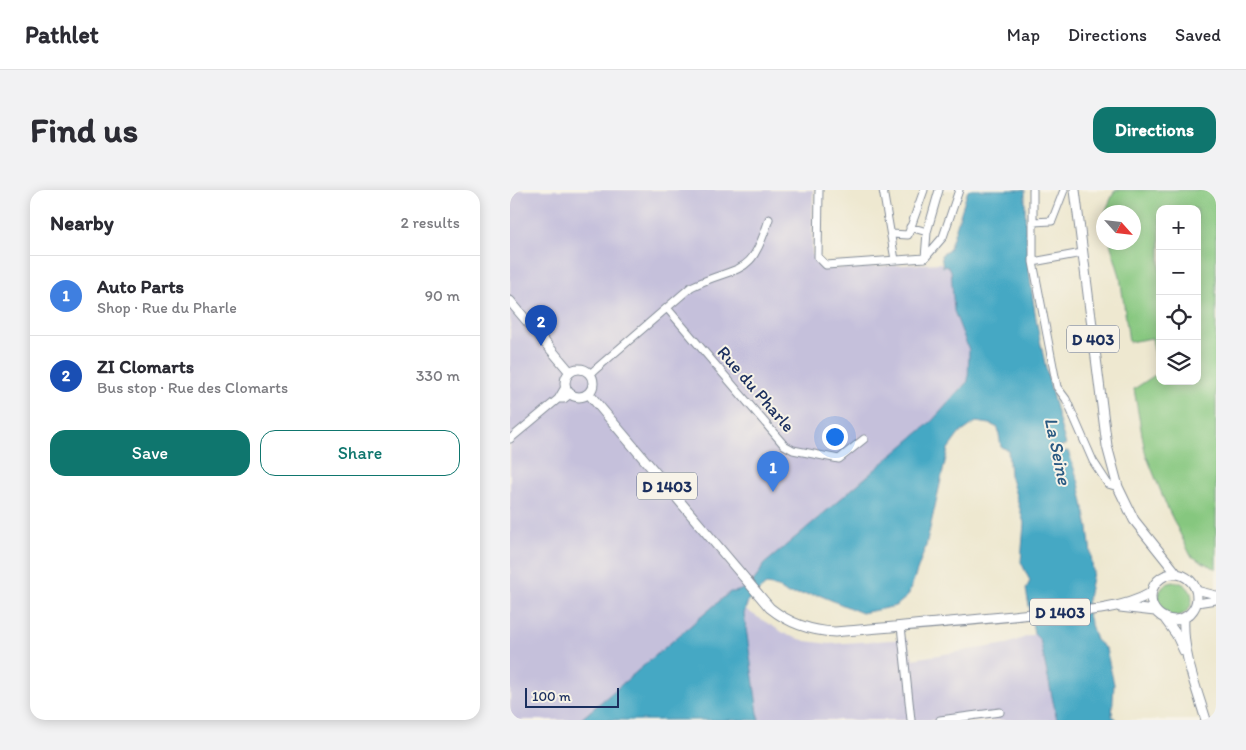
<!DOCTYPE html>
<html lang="en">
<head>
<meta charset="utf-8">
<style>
	:root { --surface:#fff; --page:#f2f2f3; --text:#2b2b33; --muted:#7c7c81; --line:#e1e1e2; --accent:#0f766e }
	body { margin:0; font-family:Itim,sans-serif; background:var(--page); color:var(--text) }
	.controls { position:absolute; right:15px; top:15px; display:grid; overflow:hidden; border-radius:10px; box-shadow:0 2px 12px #0003 }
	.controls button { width:45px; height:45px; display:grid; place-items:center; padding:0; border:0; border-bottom:1px solid var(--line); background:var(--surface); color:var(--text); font:25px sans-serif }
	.compass { position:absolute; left:586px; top:15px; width:45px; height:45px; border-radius:50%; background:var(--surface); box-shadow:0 2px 12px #0003; rotate:117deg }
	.scale { position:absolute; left:15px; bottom:12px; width:94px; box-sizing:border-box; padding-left:5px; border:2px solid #1b2f5e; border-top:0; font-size:14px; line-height:18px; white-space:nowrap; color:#1b2f5e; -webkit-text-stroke:4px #f7f3e8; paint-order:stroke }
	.you { position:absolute; left:324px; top:246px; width:18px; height:18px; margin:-12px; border:4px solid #fff; border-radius:50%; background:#1a73e8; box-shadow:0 0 0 8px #1a73e833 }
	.badge { display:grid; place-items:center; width:32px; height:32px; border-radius:50%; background:var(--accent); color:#fff; font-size:16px; font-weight:700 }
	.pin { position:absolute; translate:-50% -41px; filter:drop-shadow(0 1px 2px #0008) }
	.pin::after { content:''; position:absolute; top:26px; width:18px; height:15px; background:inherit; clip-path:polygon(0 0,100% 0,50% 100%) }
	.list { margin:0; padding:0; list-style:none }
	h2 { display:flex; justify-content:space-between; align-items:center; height:65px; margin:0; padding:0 20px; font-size:21px }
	h2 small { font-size:16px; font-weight:400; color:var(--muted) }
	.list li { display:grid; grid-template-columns:32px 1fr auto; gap:15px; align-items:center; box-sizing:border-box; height:80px; padding:0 20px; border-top:1px solid var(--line) }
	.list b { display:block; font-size:19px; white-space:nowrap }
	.list p { margin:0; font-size:16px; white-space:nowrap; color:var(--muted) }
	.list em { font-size:16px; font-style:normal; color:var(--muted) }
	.actions { display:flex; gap:10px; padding:15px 20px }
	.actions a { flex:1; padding:11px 0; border:1px solid var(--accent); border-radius:15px; text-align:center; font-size:18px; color:var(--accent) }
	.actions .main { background:var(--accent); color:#fff }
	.icon { flex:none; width:28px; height:28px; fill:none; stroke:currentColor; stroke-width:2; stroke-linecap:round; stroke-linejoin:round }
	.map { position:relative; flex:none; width:706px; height:530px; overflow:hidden; border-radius:15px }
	header { display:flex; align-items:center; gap:30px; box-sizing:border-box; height:70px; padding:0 25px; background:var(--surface); border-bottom:1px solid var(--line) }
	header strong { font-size:24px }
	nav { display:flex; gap:28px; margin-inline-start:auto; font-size:18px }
	.intro { display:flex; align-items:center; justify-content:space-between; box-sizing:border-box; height:120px; padding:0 30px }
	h1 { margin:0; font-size:35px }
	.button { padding:12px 22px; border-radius:15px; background:var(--accent); color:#fff; font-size:18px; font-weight:700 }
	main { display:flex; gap:30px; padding:0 30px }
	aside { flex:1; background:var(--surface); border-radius:15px; box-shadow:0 2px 12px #0003 }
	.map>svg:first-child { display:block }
	.industrial { fill:#c5c0db }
	.green { fill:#86c77f; stroke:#507b6e; fill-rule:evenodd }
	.water { fill:#44a8c4; stroke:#306c91 }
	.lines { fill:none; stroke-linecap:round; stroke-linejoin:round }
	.minor-casing { stroke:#848c97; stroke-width:9 }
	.major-casing { stroke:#848c97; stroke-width:11 }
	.minor { stroke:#fff; stroke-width:7 }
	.major { stroke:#fff; stroke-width:9 }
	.labels { text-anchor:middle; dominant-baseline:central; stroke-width:4; stroke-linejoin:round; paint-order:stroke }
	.shield { fill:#f7f3e8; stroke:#5d6a87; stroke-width:1 }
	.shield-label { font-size:16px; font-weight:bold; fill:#1b2f5e }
	.street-label { font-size:18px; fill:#1b2f5e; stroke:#f7f3e8 }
	.water-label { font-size:19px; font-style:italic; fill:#295982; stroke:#f7f3e8 }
</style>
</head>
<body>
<header>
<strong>Pathlet</strong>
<nav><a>Map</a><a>Directions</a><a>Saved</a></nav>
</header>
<div class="intro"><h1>Find us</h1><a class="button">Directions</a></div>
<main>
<aside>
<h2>Nearby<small>2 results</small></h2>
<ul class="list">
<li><span class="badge" style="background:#3f7fe0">1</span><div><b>Auto Parts</b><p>Shop · Rue du Pharle</p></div><em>90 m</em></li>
<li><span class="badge" style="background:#1a4fb4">2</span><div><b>ZI Clomarts</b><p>Bus stop · Rue des Clomarts</p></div><em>330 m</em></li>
</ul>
<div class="actions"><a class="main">Save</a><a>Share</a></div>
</aside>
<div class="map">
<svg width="706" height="530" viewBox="0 0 706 530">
	<rect width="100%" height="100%" fill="#f7f3e8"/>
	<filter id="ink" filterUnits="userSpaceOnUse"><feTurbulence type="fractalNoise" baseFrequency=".02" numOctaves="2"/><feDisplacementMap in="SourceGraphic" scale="10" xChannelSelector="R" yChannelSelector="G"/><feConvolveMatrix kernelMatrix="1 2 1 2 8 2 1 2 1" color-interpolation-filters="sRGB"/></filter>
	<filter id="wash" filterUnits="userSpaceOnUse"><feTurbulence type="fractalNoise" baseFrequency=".0096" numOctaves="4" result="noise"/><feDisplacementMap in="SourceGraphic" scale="20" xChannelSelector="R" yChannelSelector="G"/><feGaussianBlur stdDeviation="1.12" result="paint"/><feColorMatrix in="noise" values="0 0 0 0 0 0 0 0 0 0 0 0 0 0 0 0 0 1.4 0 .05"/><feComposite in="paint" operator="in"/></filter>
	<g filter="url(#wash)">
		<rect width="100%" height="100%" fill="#eee8d0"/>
		<path class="industrial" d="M0,0H303L302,64L311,76L317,79L431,73L433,77L437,76L441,80L444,121L459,160L458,190L422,231L253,375L249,386L233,399L240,408L236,420L277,445L296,451L319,454L397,449L403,469L497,454L524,444L530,450L547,530H0Z"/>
		<path class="green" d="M605,0H706V379L681,366L657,317L635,262L624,199L648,183L642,148L619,152L610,86L600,53L624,52V22H595ZM650,19H687V191H650Z
			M648 409a17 17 0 1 1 34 0a17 17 0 1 1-34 0Z"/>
		<path class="water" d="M458,0H515C514,87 532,172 556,255L550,256L552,262L558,261L569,293L578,338L583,382L576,419L586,450L596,459L604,494L602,526L607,530H547L530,450L524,444L516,399L520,391L511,372L514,333L500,285L498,260L491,257L488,238L480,234L466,232L449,244L438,259L416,356L398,406L386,416L352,423L309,405L278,404L268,397L256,395L238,410L234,424L249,530H70L220,402C234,403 249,388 253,375L422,231L458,191L459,160L444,121L441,80L437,76L433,77L431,65L439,60Z"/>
	</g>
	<g filter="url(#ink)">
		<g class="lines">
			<defs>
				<path id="minor" d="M309,0L308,67L316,75L415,68
					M373,0L385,70
					M523,0V72L547,197L556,209L583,271L598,294L608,297
					M523,32L542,31L554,0
					M400,37L417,42
					M381,44L398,45L414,0
					M415,68L433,47L449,0
					M415,68L417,42L429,0
					M523,72L572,63
					M157,118L274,255L283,260L329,269L354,249
					M80,184L181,97C231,73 240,90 259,29
					M48,209H54L59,205
					M0,249L48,209L55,197
					M686,400L706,405
					M687,413L706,410
					M391,436L401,530
					M430,530L490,522"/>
				<path id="major" d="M565,0L597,256L608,297L624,330L667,384
					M0,111L60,182
					M55 193a14 14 0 1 1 28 0a14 14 0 1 1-28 0Z
					M79,204L260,418C280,434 300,441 325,442C391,436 457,431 522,424C562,421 606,423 641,403
					M641 407a23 23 0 1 1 46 0a23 23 0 1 1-46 0Z
					M610,417L645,421
					M674,428C672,463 686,497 696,530
					M655,429L666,444L674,461"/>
			</defs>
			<use href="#minor" class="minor-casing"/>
			<use href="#major" class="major-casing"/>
			<use href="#minor" class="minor"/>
			<use href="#major" class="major"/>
		</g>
	</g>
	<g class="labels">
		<g class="shield">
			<rect x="557" y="135.5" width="52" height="27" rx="4"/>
			<rect x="127" y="282.5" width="60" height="27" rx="4"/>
			<rect x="520" y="408.5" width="60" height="27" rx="4"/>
		</g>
		<g class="shield-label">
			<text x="583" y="149">D 403</text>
			<text x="157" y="296">D 1403</text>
			<text x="550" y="422">D 1403</text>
		</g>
		<g class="street-label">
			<text transform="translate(246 199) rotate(49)">Rue du Pharle</text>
		</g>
		<g class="water-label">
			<text transform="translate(548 261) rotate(78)">La Seine</text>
		</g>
	</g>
</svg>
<div class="controls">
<button>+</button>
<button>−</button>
<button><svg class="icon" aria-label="locate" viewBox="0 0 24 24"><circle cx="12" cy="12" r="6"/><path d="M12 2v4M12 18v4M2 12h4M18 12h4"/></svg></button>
<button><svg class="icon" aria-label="layers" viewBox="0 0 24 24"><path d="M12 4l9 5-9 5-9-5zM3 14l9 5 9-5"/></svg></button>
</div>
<svg class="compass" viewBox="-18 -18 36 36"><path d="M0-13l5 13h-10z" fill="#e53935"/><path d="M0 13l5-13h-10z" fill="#7c7c81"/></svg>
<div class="scale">100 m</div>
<div class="you"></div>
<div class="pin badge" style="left:263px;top:302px;background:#3f7fe0">1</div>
<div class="pin badge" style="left:31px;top:156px;background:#1a4fb4">2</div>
</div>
</main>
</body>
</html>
